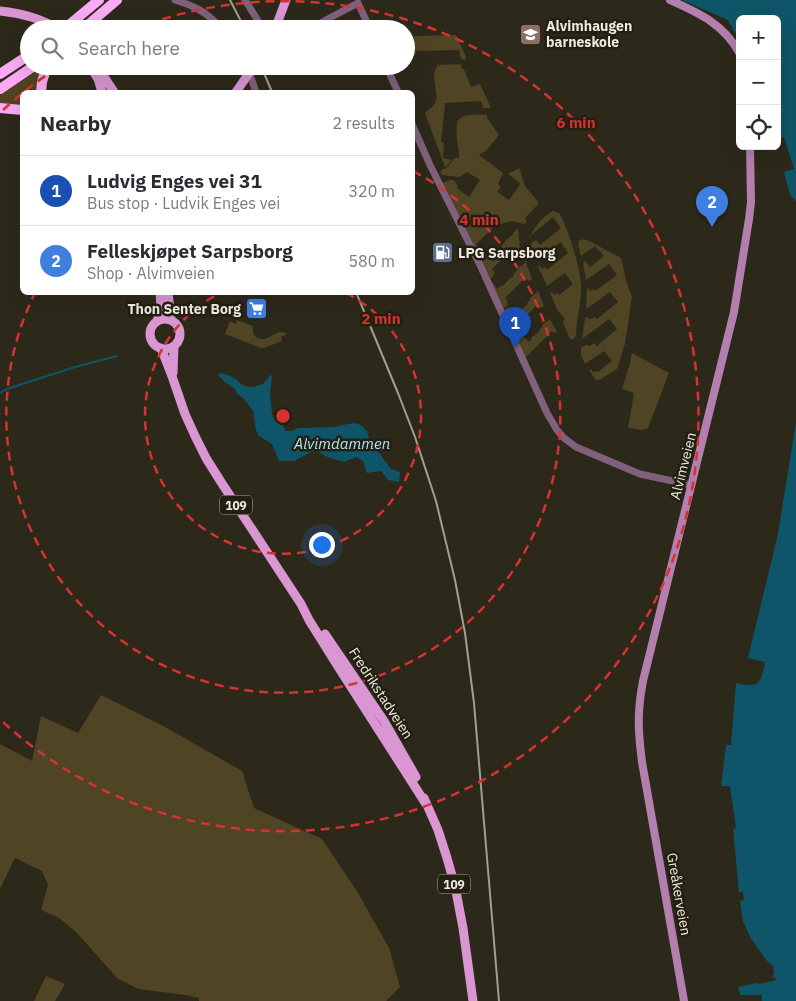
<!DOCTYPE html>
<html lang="en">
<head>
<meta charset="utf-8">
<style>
	:root { --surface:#fff; --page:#f2f2f3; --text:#2b2b33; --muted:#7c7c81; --line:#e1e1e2; --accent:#d93025 }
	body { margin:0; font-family:"IBM Plex Sans",sans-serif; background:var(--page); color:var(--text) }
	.controls { position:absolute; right:15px; top:15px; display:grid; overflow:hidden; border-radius:8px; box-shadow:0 5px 20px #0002 }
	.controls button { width:45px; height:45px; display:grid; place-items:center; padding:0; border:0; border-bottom:1px solid var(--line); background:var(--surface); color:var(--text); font:25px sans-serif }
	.you { position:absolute; left:321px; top:544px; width:18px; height:18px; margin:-12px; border:4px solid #fff; border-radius:50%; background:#1a73e8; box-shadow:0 0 0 8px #1a73e833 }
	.badge { display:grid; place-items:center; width:32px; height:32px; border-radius:50%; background:var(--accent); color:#fff; font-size:16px; font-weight:700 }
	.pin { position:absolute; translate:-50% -41px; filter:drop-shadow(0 1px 2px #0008) }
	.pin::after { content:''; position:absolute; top:26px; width:18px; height:15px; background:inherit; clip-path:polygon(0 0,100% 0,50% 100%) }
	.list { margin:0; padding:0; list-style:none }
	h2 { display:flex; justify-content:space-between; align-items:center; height:65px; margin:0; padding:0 20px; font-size:21px }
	h2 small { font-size:16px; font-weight:400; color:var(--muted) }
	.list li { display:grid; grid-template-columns:32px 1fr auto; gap:15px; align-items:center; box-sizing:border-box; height:70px; padding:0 20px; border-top:1px solid var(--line) }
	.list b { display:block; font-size:19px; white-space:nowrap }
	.list p { margin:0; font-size:16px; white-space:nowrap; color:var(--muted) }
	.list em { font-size:16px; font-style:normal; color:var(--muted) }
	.icon { flex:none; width:28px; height:28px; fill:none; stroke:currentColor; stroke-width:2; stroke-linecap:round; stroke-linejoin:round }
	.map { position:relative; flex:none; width:796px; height:1001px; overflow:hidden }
	.search { position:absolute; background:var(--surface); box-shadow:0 5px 20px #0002; left:20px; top:20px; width:395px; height:55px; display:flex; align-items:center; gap:12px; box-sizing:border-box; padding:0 18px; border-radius:28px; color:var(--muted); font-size:19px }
	.panel { position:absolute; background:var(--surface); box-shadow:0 5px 20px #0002; left:20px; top:90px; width:395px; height:205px; border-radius:8px }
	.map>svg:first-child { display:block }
	.green { fill:#4f4423 }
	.water { fill:#0f5569 }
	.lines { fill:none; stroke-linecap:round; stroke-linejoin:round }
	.stream { stroke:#0f5569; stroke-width:2 }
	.tertiary { stroke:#80607d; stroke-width:7 }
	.secondary { stroke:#b27fae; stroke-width:8 }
	.primary { stroke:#d996d3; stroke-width:9 }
	.motorway { stroke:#fbabf5; stroke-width:10 }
	.rail { stroke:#a19e93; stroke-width:2 }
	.primary-bridge { stroke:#d996d3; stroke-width:9 }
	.ring { fill:none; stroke:#d73231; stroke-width:2.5; stroke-dasharray:9 6 }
	.labels { text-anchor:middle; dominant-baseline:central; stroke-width:5; stroke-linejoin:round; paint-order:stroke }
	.shield { fill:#241f11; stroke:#b1ada3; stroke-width:1 }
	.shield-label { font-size:12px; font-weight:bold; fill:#edeae1 }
	.poi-label { font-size:14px; font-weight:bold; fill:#edeae1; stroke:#241f11; text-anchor:start }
	.street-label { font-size:14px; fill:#edeae1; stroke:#241f11 }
	.water-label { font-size:15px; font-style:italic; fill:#afe5f8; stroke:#241f11 }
	.centre { fill:#d73231; stroke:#241f11; stroke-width:2.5 }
	.ring-label { font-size:15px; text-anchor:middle; font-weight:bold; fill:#d73231; stroke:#241f11; stroke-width:5; stroke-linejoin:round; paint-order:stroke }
</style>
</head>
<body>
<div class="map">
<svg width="796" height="1001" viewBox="0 0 796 1001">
	<rect width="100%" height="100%" fill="#2d291a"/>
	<path class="green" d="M456,35L466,57V60L461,59L459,50L416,51L415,56H413L414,36Z
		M461,64L462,69H464L471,87L480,84L491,108H483L481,101L445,103L441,142L444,143L443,158L452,160L445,167L425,113C428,109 435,106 436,101C439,90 429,77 438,65Z
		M42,68L38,92H22V107L0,105V95Z
		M487,114V118L499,135L486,151L479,155L503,173L498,184L501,187L497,192L509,200L519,186L520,183L508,174L519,168L525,186L539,203L525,218L527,222L524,224L511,221L495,226L476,244L481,250L477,254L442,183L450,180H454L458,186L457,188L469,197L480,180L467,172L460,177L442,175L440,171L446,168L455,158H459C460,149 451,122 462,117C469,114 479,115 486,115Z
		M553,211L559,213C569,230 583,274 581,294C580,308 576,322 576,336L573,339H570L563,322L565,319L558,311L550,293L552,292L554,295L557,293L559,295L573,284L565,273L547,286L538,266H540L542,269L545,267L547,270L568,253L561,242L536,260L530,244L536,240L540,245L561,228L553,217L530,236C535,227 543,216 553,211Z
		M518,228L520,249L516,251L513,249L492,269L495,272L493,276V277L489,280L478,255L483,252L491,258L494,255V254L502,247L501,246L505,242V241L513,234V233Z
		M582,239L589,241L621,258L626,280L632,297L625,344L617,369L599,380L598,379L596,380L589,370L591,369L593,372L596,371L598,372L612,361L604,351L585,364L581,355V347L587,345L590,346L594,343L597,346L617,329L609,319L582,339L585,318L587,317L590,319L595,317L597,319L618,302L610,292L586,309L587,288L589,289L591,291L594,289L595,291L617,275L609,264L586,280L583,263L585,261L590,267L604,256L595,246L581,256L578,245L579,241Z
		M527,254L529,259L526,261V263L532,279L529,281L525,278L505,298L507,301L508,305L502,309L490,281L491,280L497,289L502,285L503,286L510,278H511L514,276L513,275L517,270V269L525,263V260L523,258Z
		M538,291L544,306L541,308L537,305L517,325L520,329V332L515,336L503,310L509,307L517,314L520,312L519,311L528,304L527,303L531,299L530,298Z
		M550,319L557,332L554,333L552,331L526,357L529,363L528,364L515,336L521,334L529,342L532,339L531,338L540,331L539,330L543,326L542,325Z
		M237,320L253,326V334C266,349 276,325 287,334L281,337L282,341L264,348H261L225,334L230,321L236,324Z
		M632,353L669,373L648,428L643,430L628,428L634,393L622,389L629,367Z
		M101,695L165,727L242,771L254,808L322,839L358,893L389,948L400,987L386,1001H199V998L185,995L138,989L117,978L77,933L59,918L41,910L48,885L42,871L15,858L0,889V744L32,761L41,716L78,733Z
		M46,976L65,984L55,1001H34Z"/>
	<path class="water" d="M682,0H796V201L790,195L784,172L794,169L784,137L777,139V19H740V42L728,20Z
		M220,373L228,375L236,379L242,385L249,387H253L263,384L270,375L272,376L270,394L272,414L274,419L282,424L286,431H291L298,428L333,427L354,423L358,424L362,426L367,431L369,439L391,469L400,472L399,482L388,480L381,471L367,473L363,461L356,457L344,462L327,457L317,451H313L294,461H279L272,444L259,436L256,430L253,411L242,397L237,394L235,389L225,382L218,375Z
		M796,422V1001H762V995H740L738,987L757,983L760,984L776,980L775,977L772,978L774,972L773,966L767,961L750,937L743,921L740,901L744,900L743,892H739L733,829L736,828L730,786H721L726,745H731L736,683C759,688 761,684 765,662L748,658L778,534Z"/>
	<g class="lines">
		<path class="stream" d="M0,393L7,389L75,367L117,356"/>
		<path class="tertiary" d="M175,0C194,6 208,12 221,29
			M245,0L263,29
			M309,29L358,3L370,29
			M247,66L256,92
			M386,66L398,92
			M412,124L430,165L481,267L547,413L557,430L564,438L576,447L640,474L691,485"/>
		<path class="secondary" d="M670,0C699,13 724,24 740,54
			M684,1001L642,762C638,731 637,712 643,681L734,312L749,219L751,202L750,146"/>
		<path class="primary" d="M0,11C20,13 40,18 58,29
			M275,29L286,0
			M90,66L98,79L102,92
			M97,66L114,92
			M168,292L171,320
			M150 334a15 15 0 1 1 30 0a15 15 0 1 1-30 0Z
			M157,321L161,307L160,292
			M161,348L173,379L185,414L195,436L206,458L221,482L301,604L309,620L339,668L426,804
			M173,373L174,346
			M325,634L384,721L416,777
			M424,798L438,830L447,858L455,886L463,928L473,1001"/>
		<path class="motorway" d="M64,29L99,0
			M83,29L117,0
			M0,74L29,55
			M0,89L34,66
			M41,92L42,82L47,66
			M0,108L22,110"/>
		<path class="rail" d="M230,0L245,29
			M261,66L272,92
			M356,292L398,393L415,437L436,501L455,580L465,633L474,703L499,1001"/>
		<path class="primary-bridge" d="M236,92L254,66"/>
	</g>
	<g class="ring">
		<path d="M346 293A138 138 0 1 1 220 293"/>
		<path d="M413 171A277 277 0 1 1 34 295"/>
		<path d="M3 110A415 415 0 0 1 57 68M134 29A415 415 0 1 1 3 722"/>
	</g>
	<defs>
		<symbol id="school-square" viewBox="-11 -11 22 22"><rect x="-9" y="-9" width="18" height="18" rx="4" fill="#8d6e63" stroke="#241f11"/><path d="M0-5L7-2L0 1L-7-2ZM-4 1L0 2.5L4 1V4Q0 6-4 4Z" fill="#fff"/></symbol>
		<symbol id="fuel-square" viewBox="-11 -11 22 22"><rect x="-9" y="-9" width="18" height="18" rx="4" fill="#5c6f8a" stroke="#241f11"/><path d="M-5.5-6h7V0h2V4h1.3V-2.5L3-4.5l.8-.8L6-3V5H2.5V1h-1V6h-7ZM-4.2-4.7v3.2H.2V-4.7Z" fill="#fff"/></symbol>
		<symbol id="supermarket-square" viewBox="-11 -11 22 22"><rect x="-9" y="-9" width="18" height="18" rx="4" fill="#3f7fe0" stroke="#241f11"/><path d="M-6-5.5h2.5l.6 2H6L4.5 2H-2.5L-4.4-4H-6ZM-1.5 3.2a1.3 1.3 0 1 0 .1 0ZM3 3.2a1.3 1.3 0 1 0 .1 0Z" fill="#fff"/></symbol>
	</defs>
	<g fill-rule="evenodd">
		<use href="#school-square" x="518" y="22" width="25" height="25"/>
		<use href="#fuel-square" x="430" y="240" width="25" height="25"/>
		<use href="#supermarket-square" x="244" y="296" width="25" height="25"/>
	</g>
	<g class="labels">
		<g class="shield">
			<rect x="220" y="495.5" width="32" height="19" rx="4"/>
			<rect x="438" y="874.5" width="32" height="19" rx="4"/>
		</g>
		<g class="shield-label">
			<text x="236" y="505">109</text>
			<text x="454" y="884">109</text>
		</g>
		<g class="poi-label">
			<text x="546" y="26">Alvimhaugen<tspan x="546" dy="16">barneskole</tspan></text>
			<text x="458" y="253">LPG Sarpsborg</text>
			<text x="241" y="309" text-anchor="end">Thon Senter Borg</text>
		</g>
		<g class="street-label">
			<text transform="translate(683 466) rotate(-76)">Alvimveien</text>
			<text transform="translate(381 693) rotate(57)">Fredrikstadveien</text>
			<text transform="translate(679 894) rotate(80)">Greåkerveien</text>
		</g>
		<g class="water-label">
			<text x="342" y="443">Alvimdammen</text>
		</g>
	</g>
	<circle cx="283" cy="416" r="8" class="centre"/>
	<g class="ring-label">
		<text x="576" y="128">6 min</text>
		<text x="479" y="225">4 min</text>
		<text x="381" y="324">2 min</text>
	</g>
</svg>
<div class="controls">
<button>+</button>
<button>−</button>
<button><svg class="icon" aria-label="locate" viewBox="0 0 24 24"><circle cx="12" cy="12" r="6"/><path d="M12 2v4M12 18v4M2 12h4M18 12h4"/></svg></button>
</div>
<div class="you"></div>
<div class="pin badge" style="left:515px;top:348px;background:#1a4fb4">1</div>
<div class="pin badge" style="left:712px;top:227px;background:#3f7fe0">2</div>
<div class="search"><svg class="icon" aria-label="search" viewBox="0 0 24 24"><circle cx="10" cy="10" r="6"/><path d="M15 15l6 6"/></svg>Search here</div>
<section class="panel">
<h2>Nearby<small>2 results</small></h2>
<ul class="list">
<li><span class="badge" style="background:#1a4fb4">1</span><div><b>Ludvig Enges vei 31</b><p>Bus stop · Ludvik Enges vei</p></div><em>320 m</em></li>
<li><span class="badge" style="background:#3f7fe0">2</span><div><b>Felleskjøpet Sarpsborg</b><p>Shop · Alvimveien</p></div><em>580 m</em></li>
</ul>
</section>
</div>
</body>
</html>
